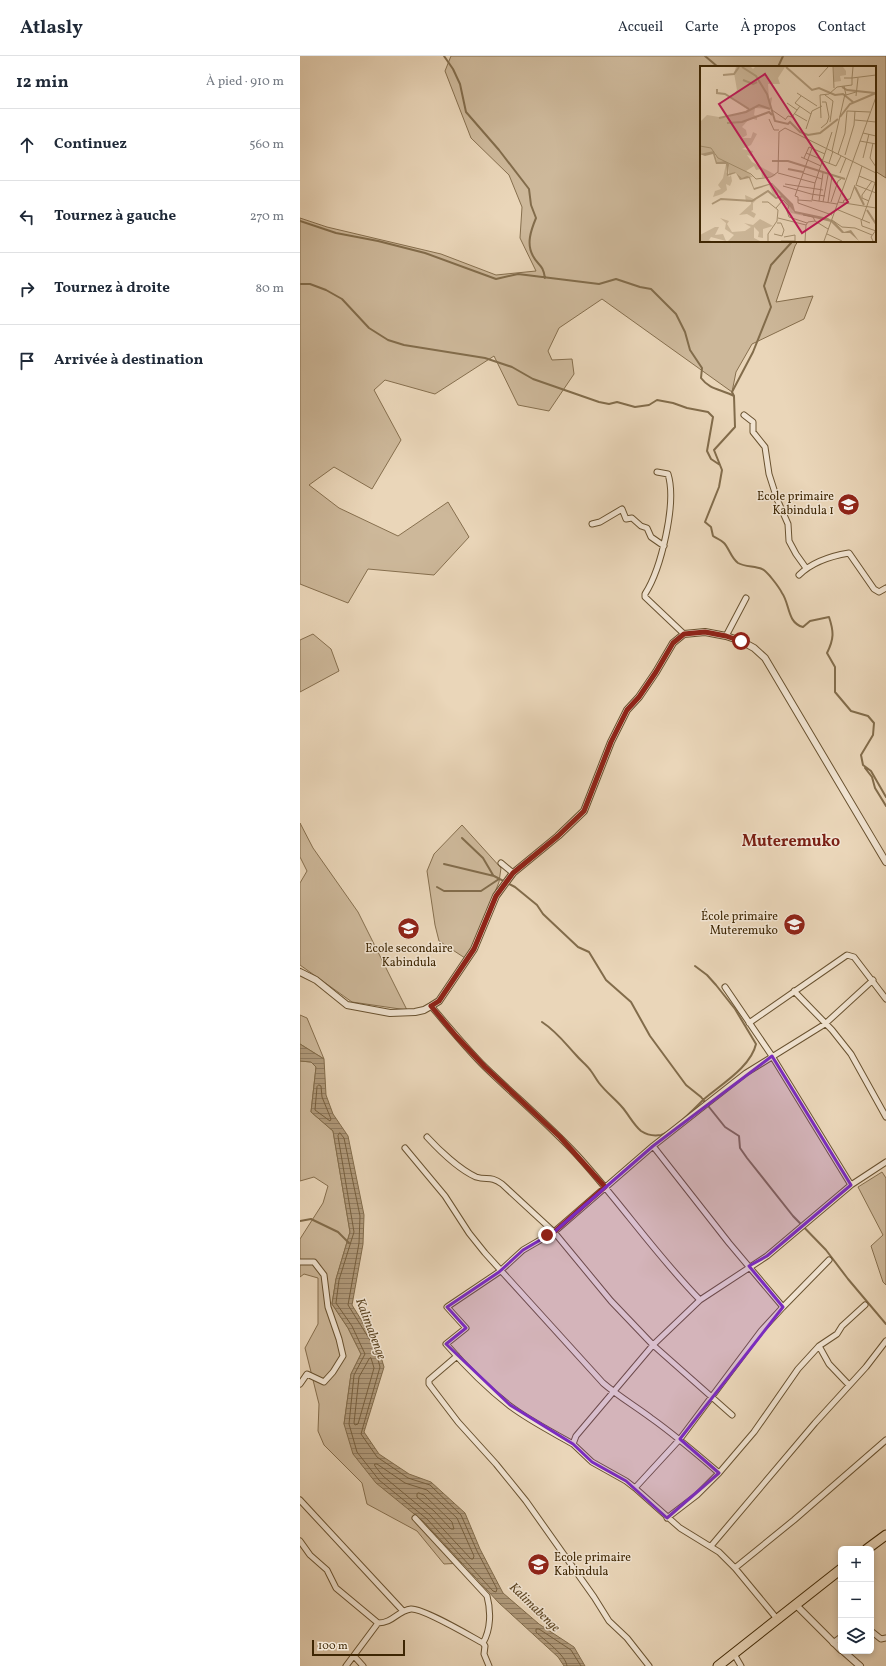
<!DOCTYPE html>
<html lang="fr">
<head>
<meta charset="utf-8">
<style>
	:root { --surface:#fff; --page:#f6f6f7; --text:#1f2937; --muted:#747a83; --line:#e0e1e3 }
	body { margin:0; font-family:Vollkorn,serif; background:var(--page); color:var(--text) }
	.controls { position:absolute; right:12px; bottom:12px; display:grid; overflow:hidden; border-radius:6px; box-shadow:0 2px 6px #0003 }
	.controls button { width:36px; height:36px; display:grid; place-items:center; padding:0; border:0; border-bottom:1px solid var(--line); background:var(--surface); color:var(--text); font:20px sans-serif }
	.scale { position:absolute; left:12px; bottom:10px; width:93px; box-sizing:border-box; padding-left:4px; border:2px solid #3e2603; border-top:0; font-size:11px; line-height:14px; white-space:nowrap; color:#3e2603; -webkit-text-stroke:3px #f1e4d2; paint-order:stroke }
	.stop { position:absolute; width:12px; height:12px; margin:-9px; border:3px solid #8f2418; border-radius:50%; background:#fff }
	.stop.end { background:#8f2418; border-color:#fff; box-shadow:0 1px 4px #0008 }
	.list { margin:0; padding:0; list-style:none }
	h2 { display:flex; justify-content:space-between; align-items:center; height:52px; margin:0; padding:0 16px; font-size:17px }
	h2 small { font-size:13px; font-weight:400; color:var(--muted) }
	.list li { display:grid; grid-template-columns:26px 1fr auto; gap:12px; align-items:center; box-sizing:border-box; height:72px; padding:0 16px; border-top:1px solid var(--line) }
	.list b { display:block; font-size:15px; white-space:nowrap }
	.list em { font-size:13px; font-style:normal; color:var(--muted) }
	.icon { flex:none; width:22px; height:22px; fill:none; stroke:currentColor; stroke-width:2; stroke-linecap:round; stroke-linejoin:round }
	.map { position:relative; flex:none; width:586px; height:1610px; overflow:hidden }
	header { display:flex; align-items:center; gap:24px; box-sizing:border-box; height:56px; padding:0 20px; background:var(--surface); border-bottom:1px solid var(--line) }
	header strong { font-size:19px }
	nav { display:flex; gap:22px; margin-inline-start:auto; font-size:14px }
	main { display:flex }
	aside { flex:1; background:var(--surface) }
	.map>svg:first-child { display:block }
	.grass { fill:#cdb89a; stroke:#866f4e }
	.water { fill:url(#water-rules); stroke:#826c4b }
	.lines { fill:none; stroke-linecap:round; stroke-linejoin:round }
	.shore { stroke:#77603f; stroke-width:1 }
	.stream { stroke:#826c4b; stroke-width:2 }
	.minor-casing { stroke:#695230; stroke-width:7 }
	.tertiary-casing { stroke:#695230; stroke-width:8 }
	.trunk-casing { stroke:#3e2603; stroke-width:11 }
	.minor { stroke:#f1e4d2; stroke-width:5 }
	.tertiary { stroke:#f1e4d2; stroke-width:6 }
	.trunk { stroke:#ead6b9; stroke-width:9 }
	.route { stroke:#8f2418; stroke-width:5 }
	.marked { fill:#7b2cbf; fill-opacity:0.2; stroke:#7b2cbf; stroke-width:3; stroke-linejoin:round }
	.labels { text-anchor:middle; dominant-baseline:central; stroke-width:3; stroke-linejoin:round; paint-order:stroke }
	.poi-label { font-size:12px; fill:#3e2603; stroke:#f1e4d2; text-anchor:end }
	.water-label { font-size:13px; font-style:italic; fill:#604927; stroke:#f1e4d2 }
	.district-label { font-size:16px; font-weight:bold; fill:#7a1f14; stroke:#f1e4d2 }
	.inset-river { fill:none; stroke:#b09a7b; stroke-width:2 }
	.inset-road { fill:none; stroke:#a59070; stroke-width:1 }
	.view { fill:#c2185b; fill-opacity:0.15; stroke:#c2185b; stroke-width:2 }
	.inset-edge { fill:none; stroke:#3e2603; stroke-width:2 }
</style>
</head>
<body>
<header>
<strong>Atlasly</strong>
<nav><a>Accueil</a><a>Carte</a><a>À propos</a><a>Contact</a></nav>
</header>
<main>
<aside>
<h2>12 min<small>À pied · 910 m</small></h2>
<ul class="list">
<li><svg class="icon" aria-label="ahead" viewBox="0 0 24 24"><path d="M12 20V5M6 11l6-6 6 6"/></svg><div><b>Continuez</b></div><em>560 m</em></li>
<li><svg class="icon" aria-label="left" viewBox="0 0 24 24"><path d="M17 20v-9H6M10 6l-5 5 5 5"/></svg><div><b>Tournez à gauche</b></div><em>270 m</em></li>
<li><svg class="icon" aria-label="right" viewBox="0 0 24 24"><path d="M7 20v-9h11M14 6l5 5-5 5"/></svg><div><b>Tournez à droite</b></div><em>80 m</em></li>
<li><svg class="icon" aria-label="arrive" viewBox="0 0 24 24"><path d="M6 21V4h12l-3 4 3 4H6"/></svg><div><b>Arrivée à destination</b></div></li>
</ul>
</aside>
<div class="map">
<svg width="586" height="1610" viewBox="0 0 586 1610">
	<defs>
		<pattern id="water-rules" width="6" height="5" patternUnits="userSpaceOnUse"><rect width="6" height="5" fill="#b09a7b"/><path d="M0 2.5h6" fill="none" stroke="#917d63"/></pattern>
	</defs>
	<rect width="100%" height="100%" fill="#ead6b9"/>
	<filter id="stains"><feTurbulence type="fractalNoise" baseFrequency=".005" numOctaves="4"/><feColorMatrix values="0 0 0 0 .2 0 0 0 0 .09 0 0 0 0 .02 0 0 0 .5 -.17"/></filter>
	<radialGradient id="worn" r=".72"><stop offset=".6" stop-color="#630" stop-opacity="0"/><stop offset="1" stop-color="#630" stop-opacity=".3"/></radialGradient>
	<path class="grass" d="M151,0H586V122L575,115V11H401V185H498L495,190L476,246L513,240L504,263L452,288L436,316L432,336L302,243L259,272L248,295L252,304L272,303L274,318L249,355L218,349L194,300L135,338L85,324L74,334L101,384L72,433L34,411L9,429L39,452L98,480L148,446L169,481L134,519L68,513L48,547L0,528V162L27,171L141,198L196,219L236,215L220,182L222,151L209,119L171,82L145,15Z
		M13,578L31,593L39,615L0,636V584Z
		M0,767L13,792L58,856L107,954L52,946L0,909V827L7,815L0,801Z
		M162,769L201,812L199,826L168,904L139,885L135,869L127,815L134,798Z
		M0,959L7,962L24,1003L0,988Z
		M0,1005L11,1006L16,1011L11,1056L33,1075L50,1176L36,1223L32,1248L48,1272L61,1298L51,1318L44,1368L124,1466L163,1507L144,1508L117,1475L67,1448L62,1427L24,1389L18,1375L19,1348L5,1292L18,1268V1222L4,1218L0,1221V1183L23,1147L28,1130L14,1121L0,1125Z
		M582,1116L586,1122V1229L583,1226L571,1190L583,1179L558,1131Z"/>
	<path class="water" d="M0,988L24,1003L26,1039L33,1058L48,1080L64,1159L63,1188L52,1249L78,1291L84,1311L64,1376L79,1398L109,1418L131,1426L165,1457L180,1493L203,1537L239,1568L274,1591L285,1610H264L258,1601L199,1547L124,1466L76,1427L53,1398L44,1368L51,1318L61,1298L48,1272L32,1248L36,1223L50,1176L33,1075L11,1056L16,1011L11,1006L0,1005Z"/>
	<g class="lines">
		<path class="shore" d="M19,1029L21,1030L22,1041L31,1063L30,1065L15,1054L17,1031Z
			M40,1077L44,1082L60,1160L59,1187L48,1249L75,1292L80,1311L61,1378L77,1401L108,1422L130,1429L161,1459L177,1495L197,1533L196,1536L193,1535L127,1463L79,1424L57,1396L49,1368L54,1319L65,1298L52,1270L36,1247L39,1224L54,1176L38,1080Z
			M71,1302L74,1312L58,1368L55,1369L54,1367L59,1321L69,1303Z
			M75,1408H77L105,1427L127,1434L157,1462L174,1500L173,1503H171L130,1459L83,1420L75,1410Z
			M119,1437L124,1439L152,1466L154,1473H151L134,1455L117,1441V1438Z
			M267,1610C266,1599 244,1584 236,1576V1573H239L271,1594L281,1610"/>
		<path class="stream" d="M144,0L153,13L160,28L166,56L199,94L229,133L231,149L236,162C231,174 226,188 233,200C238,210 243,208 245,222
			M405,0L418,11
			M478,11L483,0
			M0,165L36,177L78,185L125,197L196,223L218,218L299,228L316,223L340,231L351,233L376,258L385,276L390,294L402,312L401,322C410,334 421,333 434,340
			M490,185L491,187L471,209L464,230L471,251L453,296L432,336L434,340L435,371L414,394L422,414L419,431L405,466L411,471L413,480C416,482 421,484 424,487C429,492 431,502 438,507C445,511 455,510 462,513C467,515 479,531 482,537C490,548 487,567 503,571L510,565L529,561C534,576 534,583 527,597L535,611V636L551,655L568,660L574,667L573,679L561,699L563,709L571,715L586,741
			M0,228H10L26,234L42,243L69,272L88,284L104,289L185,302L212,311L233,323L299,346L309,348L317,346L335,351L349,349L357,344L373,347L387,352L408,356L413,361L407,395L411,403L420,409
			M565,712L572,721L575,732L586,750
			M162,782L183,802L193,819
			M144,808L194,820L215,831L237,849L243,858L278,891L289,896L306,924L331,946L350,980L386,1029L401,1041L425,1071L439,1080L440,1092L447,1102L493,1160L526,1194L548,1223L586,1268
			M137,831L144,835H181L199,823
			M242,966C256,975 265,987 276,999C281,1005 287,1009 291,1015C294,1019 296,1023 299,1027C306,1036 315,1043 322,1051C329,1059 333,1068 341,1075C347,1079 355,1080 361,1079C371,1077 395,1052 403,1044C420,1029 451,1011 456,988L435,953L416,929L407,919L395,910
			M0,1165L11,1163L38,1176L49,1187"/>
		<defs>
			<path id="minor" d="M444,359L453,366V376L465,391L469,418L477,443L488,468L489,485L496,498L506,512
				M357,416L368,418C377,447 361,513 345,538V541L384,578
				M292,468L300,466L322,453L326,463L332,462L341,470L347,472L351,481L364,490
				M499,519C512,506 531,500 549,497L574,533L579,536L586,532
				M426,580L446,542
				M201,807L213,817
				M425,931L472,1000L551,1129
				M494,935L532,974L551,998L586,1061
				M131,950C149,971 166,992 185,1011C216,1041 248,1068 277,1099C320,1146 356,1199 400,1244
				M449,967L547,899L554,901L586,943
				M127,1081C139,1094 160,1114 176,1121C187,1125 190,1119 202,1128L254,1176L311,1245L353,1289L432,1359
				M353,1090L429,1187L483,1251
				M105,1092L145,1140L169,1177L185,1197L303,1327C318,1340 335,1350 351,1362C375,1379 397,1398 419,1417
				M0,1206H14L24,1219L28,1251L39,1283L43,1300L33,1316L24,1326L7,1318L0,1328
				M519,1290L529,1308L549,1329
				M157,1300L129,1324V1328L158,1366L196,1408L226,1445L294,1541L309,1565L327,1582L349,1610
				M273,1388C252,1376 230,1365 210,1350C187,1332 165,1310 146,1288L166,1272L147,1251L199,1216L223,1194L254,1176L353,1090L446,1017L525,968L573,924
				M335,1432L380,1383L461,1275L483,1251L529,1204
				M0,1444L103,1555
				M115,1462L187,1540C191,1555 191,1573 183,1587
				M367,1462L397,1439L419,1417L454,1376L498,1313L519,1290L537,1278L542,1270L565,1249
				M0,1485L10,1499L27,1514L36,1532L78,1567C93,1567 97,1555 111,1553C123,1552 170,1580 183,1587L185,1590L184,1598L189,1610
				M411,1490L515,1367L566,1311L586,1285
				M435,1512L494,1464L586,1384
				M478,1564L435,1512L419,1496L380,1472L335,1432L326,1425L292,1406L273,1388L276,1380L353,1289L400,1244L467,1200L551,1129L586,1106
				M571,1575L581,1583L586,1582
				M533,1587L541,1581
				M434,1598L441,1610
				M54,1600L63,1610
				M46,1610L78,1567"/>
			<path id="tertiary" d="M0,916L16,924L47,949L90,957L115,956L124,954L131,950L139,945L174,893L196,840L213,817L258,780L284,755L311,686L327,654L339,641L356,616L373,587L384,578L405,576L426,580L441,585L454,592L465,602L586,806
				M495,1548L541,1594
				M543,1595L560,1610"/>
			<path id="trunk" d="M567,1493L586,1479
				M418,1610L541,1513"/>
		</defs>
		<use href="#minor" class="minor-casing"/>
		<use href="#tertiary" class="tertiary-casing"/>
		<use href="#trunk" class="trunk-casing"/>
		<use href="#minor" class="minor"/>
		<use href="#tertiary" class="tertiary"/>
		<use href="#trunk" class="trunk"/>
	</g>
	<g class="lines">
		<path class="route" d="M247,1179L254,1176L305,1131L260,1081L185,1011L156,980L131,950L139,945L174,893L196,840L213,817L258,780L284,755L311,686L327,654L339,641L356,616L373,587L384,578L405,576L426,580L441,585"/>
	</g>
	<path class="marked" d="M472,1000L551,1129L467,1200L449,1210L483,1251L380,1383L419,1417L367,1462L326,1425L292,1406L273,1388L210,1349L146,1288L166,1272L147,1251L199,1216L223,1194L254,1176L353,1090Z"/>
	<defs>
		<symbol id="school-disc" viewBox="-11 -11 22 22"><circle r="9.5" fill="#8f2418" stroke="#f1e4d2"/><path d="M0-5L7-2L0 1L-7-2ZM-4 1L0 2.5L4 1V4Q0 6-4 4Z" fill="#fff"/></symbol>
	</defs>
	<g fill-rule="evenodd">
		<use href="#school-disc" x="536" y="436" width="25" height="25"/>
		<use href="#school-disc" x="482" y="856" width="25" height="25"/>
		<use href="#school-disc" x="96" y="860" width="25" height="25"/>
		<use href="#school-disc" x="226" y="1496" width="25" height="25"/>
	</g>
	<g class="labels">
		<g class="poi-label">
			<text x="534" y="441">Ecole primaire<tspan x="534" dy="14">Kabindula 1</tspan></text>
			<text x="478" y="861">École primaire<tspan x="478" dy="14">Muteremuko</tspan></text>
			<text x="109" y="893" text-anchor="middle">Ecole secondaire<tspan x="109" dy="14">Kabindula</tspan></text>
			<text x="254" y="1502" text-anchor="start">Ecole primaire<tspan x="254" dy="14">Kabindula</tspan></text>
		</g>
		<g class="water-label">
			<text transform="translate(70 1273) rotate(69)">Kalimabenge</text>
			<text transform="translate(234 1552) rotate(44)">Kalimabenge</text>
		</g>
		<g class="district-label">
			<text x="491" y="786">Muteremuko</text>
		</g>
	</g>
	<g transform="translate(400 10)">
		<rect width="176" height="176" fill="#ead6b9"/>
		<path d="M36,1H51L53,3L55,1H85L78,12L80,18H68L69,33L72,31V33L70,43L55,42L54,49L57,50V54L50,52L42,61L46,64L47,69L42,72H51L53,66L57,68L51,79L42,83L53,85L51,90L47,89L52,96L76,109L72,111H62L61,103L56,104L54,100L46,105L53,111L42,112L35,106L29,109V101L25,95L17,96L15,86L2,89L0,87V56L7,49L25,52L48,44L31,32L37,24L34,7ZM26,98V106L29,111L31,109L32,115L30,120L26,118L27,124L22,128L13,131L15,125L21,123L18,119L23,112ZM72,118L91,139L93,145L104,150L91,147L83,135L81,136L79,127L74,131L69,119ZM45,129L56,134L53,137V144L51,145L56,148L54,152L47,148L39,149L51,138V136H46ZM20,152L29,155L27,158L32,166L45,165L51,161L44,157L53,159L60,153L73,160L63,163V172L58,171L59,166L54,161V172L60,175H28L34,169L25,163L26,157ZM15,161H19L15,169L23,168L26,175L11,171L9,174L11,175H0V169Z" fill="#cdb89a"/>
		<path d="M133,1H143L146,5V9L140,10L141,15L134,16Z" fill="#cdb89a"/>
		<path d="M14,85L17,96L25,95L29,98L28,108L35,106L42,112L47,110L50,111L54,122L72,117L93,138L95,145L128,152L135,156L144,166L151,164L159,175L150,167H142L131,156L95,147L72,118L54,124L49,112L40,114L36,107L27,110L26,98H16L13,88L5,90L0,88Z" fill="#b09a7b"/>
		<path class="inset-river" d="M42,1L56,10L67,28L75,55L88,58L90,56L100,66L108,69L120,67L138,53M86,1L112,24L119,22L135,29L143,28L153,36M23,9L34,8L39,1M43,14L53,18L57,16M142,21L147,24L175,27M17,23V27L25,28L49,43M140,51L150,38L176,27M19,52L46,46L59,39L70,43M27,57L42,56L69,46L72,49M72,95H88L145,113M88,103L103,106M155,121L164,139M12,138L21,133L52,135L68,125L76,132L84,130M167,144L176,158"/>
		<path class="inset-road" d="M133,1L134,22M119,11L128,1M144,12H152L153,1M144,20L146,29L156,26M97,27L117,40M125,29L133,35L130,56M101,30L95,37L111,48M156,30L158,12M87,37L97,44M72,44L85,53M95,48L107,55M121,52L120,29L129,28L137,21L152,19V12L176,9M69,53L74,64H79M85,54L88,50L92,51L100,40M155,54L176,56M121,62L127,57L129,51L126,36H122M106,63L112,45L122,40M132,66L115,117L112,134L137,138M163,67L176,70M160,75L176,78M173,77L170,92L176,101M0,80L11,82L18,92L51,108L56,113L71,111L78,106L79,66L85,62L176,107M112,82L95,130L98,131V137L132,149M132,85L145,28M106,87L123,94M138,88L145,67L147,45L170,46M145,89L154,59L155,45M101,91L121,100M104,92L109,81L125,88M163,92L169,68M123,95L136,100L141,90M129,97L133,85M162,100L159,110L176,117M78,107L115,117M103,107L122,113M140,107L146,92M159,110L156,119L176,127M85,118L123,124M83,120L111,128L125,130M98,134L112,135M119,135L123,107M169,135L162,132V129L172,115M62,136H68L78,144L77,155L68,168V175M123,136L128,109M128,136L132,110M131,136L138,115L141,113M138,136L176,142M143,137L144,134L150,133L155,119M76,142L83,134L89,140L87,145L89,151L107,157M136,143L170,157M103,149L113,151L115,155M78,152L106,159L108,156L115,155L128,163M132,154L142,161L155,162L172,169M161,154L162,160L176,165M162,154L176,114M74,168L82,170L84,164L81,157H77M127,168L142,175M84,171L95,169V175M81,175H95M105,175L106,159M124,175L176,31M173,175L171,171L176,164"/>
		<path class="view" d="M65,8L148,136L102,167L19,38Z"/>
		<rect width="176" height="176" class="inset-edge"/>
	</g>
	<rect width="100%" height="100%" filter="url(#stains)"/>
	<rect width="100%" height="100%" fill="url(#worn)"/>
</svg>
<div class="controls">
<button>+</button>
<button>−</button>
<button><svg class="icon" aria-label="layers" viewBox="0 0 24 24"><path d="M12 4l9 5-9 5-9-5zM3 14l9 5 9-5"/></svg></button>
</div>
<div class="scale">100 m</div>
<div class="stop" style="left:441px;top:585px"></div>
<div class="stop end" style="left:247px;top:1179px"></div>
</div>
</main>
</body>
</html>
